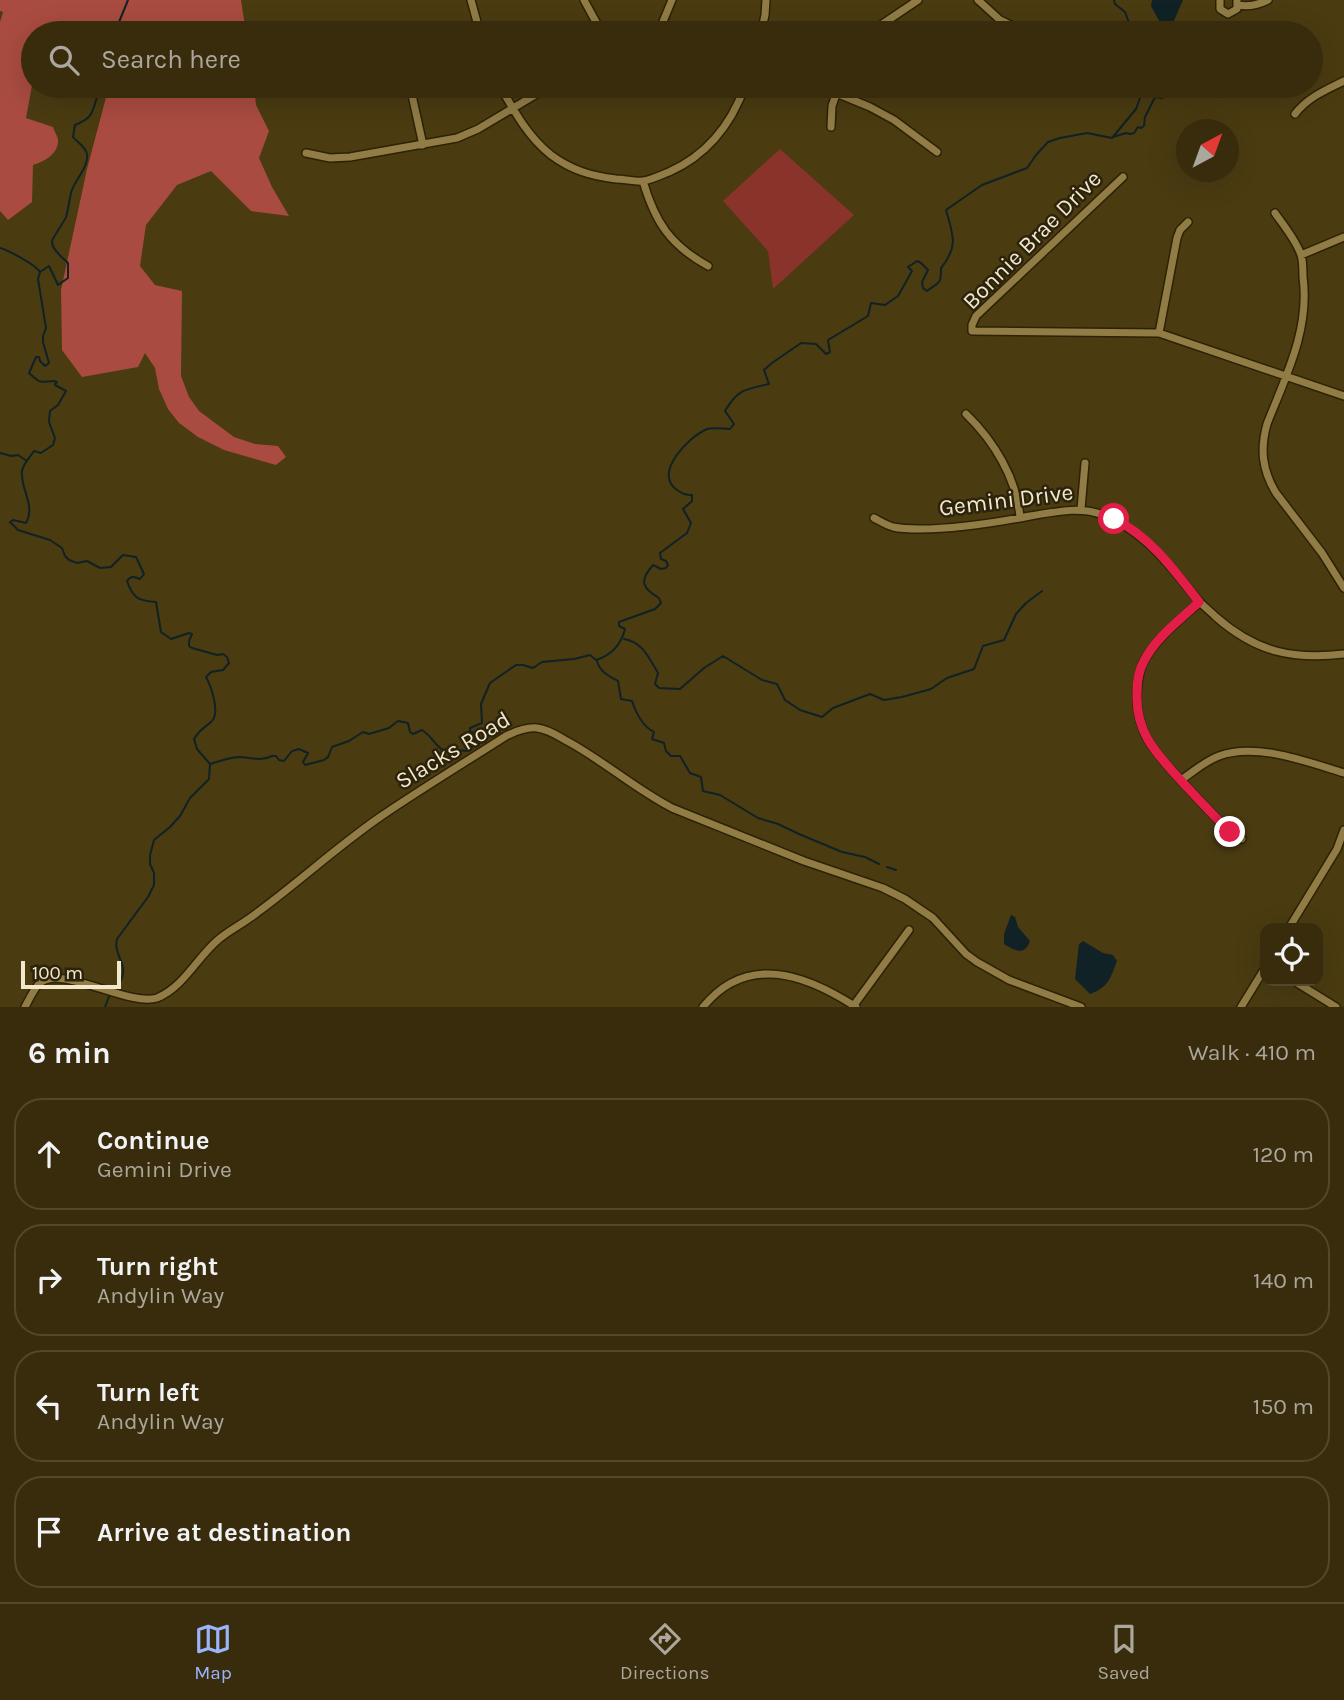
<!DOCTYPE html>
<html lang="en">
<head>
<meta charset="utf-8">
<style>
	:root { --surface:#382c0d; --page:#3f3416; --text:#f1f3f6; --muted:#aba79d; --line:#52482e; --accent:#9bb5fd }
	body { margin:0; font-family:Karla,sans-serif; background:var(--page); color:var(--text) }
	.controls { position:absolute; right:21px; bottom:21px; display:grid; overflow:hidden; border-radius:14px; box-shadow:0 7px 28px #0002 }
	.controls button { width:63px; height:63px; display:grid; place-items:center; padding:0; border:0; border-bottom:2px solid var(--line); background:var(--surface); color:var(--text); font:35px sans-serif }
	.compass { position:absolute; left:1176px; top:119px; width:63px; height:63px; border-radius:50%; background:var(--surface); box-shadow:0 7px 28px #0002; rotate:41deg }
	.scale { position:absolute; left:21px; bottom:18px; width:100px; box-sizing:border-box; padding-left:7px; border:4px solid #f3e8cc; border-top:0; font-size:19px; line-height:24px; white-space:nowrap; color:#f3e8cc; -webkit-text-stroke:5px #2b230c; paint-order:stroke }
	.stop { position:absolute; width:21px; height:21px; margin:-16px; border:5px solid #e11d48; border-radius:50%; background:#fff }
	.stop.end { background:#e11d48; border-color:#fff; box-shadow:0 2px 7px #0008 }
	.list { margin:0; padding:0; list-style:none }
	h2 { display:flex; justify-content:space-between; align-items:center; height:91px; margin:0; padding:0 28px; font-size:30px }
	h2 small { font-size:23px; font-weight:400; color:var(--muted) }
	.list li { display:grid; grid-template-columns:46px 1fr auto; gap:21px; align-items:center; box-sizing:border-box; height:112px; margin:0 14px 14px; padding:0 14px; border:2px solid var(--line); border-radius:28px }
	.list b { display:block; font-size:26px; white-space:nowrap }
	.list p { margin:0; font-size:23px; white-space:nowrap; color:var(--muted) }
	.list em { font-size:23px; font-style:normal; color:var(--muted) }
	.icon { flex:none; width:38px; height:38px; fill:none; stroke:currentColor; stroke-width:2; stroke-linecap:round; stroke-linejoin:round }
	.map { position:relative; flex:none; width:1344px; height:1007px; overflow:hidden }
	.search { position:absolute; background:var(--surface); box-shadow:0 7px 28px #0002; left:21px; right:21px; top:21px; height:77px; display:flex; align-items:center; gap:18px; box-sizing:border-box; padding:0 24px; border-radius:38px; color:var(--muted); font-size:26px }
	.sheet { height:595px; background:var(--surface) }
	nav { display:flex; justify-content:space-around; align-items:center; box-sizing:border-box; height:98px; border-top:2px solid var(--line); background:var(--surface); font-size:19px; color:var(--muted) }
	nav a { display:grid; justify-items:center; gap:4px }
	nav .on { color:var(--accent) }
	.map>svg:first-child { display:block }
	.green { fill:#89332a }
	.forest { fill:#a94b40 }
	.water { fill:#102225 }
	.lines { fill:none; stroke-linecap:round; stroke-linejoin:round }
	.stream { stroke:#102225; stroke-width:2 }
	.minor-casing { stroke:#2d2205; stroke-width:10 }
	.minor { stroke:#917c46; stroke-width:7 }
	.route { stroke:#e11d48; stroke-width:9 }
	.labels { text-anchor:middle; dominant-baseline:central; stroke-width:5; stroke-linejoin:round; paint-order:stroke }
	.street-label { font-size:23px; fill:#f3e8cc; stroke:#2b230c }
</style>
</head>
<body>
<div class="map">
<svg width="1344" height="1007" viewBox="0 0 1344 1007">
	<rect width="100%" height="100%" fill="#4a3b11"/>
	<path class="green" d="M780,149L854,215L773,289L768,251L723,201Z"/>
	<path class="forest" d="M0,0H241L246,33H33V80L26,118L53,127C54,131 57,135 58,139C59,154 45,161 33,165L32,202L8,220L0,211V22L3,12L0,11Z
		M109,86H254L256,105L269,131L259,158L272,187L289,216L251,211L211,171L177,185L146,225L140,266L155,285L182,291L181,376L189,397L199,411L234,437L255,444L278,446L286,457L276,465L224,450L198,437L179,423L168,409L159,389L155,368L145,353L138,367L82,377L62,350L61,290L87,169Z"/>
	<path class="water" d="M1152,0H1183L1173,23L1169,26H1162L1151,6Z
		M1011,915L1015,917L1018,927L1030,941C1025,956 1015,951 1004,944V934Z
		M1083,941L1103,953L1113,955L1117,961C1111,977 1108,988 1090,994L1075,979L1079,944Z"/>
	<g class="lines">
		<path class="stream" d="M1114,0L1115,4L1125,12L1133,33
			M111,33L117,27L128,0
			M86,86L90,92L97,97C92,114 92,118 75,125L73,137C77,142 86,147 87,154C89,166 76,179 72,190C69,198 69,208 66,217C64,222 52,239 52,241C51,249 63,258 68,263V278L58,285L49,266L40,272L38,279L46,328L43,336V342L49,363L45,366L40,361L39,357H36L29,373C41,384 39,382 54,381L57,382L55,384V385L66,391L58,405L50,411L49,422L55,438L53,445L41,453L34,451C30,457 23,464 22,471C20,489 36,505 26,523L13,520L10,522L18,530L50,540L62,548L65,556L69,560L77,563L87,561L100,568L111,567L123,555L136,557L144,574L140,579C135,577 131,575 127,581C133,598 138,601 156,602L161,632L171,639L189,633L192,634L189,641V646L192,648L217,655L223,654L227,657L229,663L223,670L211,672L206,677C211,686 221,714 211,722C203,729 201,728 194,739L197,749L210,764L209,779L190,798L180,816L170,827L154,840L150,855V864L154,873V885L148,897L117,939C113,956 129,964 121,980C120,984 116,986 113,990
			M1113,137L1126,133L1130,134L1134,133L1138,127L1141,128L1144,126L1145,117L1155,97L1162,98L1168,92L1186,91L1196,86
			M0,248C8,250 36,265 40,272
			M0,453L11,456L18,455L27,461
			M624,639C643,642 649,658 658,673L655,684L659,688L680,689L704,668L723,656L762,680L777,684L785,700L800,710L822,717L833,708L870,694L884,700L902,697L931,689L947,678L974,669L983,646L1004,640L1016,614L1026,603L1042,591
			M597,661C600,672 609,676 618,681L621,699L632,701C636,713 642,726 654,732L652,739L664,743L666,751L671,756H680L690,773L701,777L703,791L720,795L758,818L778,824L799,834L842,852L865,857L879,864
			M210,764C219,761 228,758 238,757C250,757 260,762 272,756H276L279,760L284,761L292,751L299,749L308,753L303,762L305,765L324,760L328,757L332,747L349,741L363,732L369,734L389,728L398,721L408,723L410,732L413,734L422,730C431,735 436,747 443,750C450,754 459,749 466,751L472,747L477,736L475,733L470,732V728L482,723L481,704L490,683L516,665H523L533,668L542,662L574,659L590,655L596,660C612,655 621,645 625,629L619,626V622L655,609L661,603L659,598C642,588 639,581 653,565L661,569L666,568L668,565L666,561L661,559L660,553L687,533L691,523L683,509L692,501V495C685,495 683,494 677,490C652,473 690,436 707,429C713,427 723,429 730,429L734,424L725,411C738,389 746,389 769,384L764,370L772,363L801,343L816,344L826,354L830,352L828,340L868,316L871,303L885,305L898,296L912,271L908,267L917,261L921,263L928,270L922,282L923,288L927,291C940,281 941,285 941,268C959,246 953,235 946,210L982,185L1027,168L1036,155L1048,142L1060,138L1087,133L1112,138L1136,109L1144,87L1142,86
			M887,867L896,870
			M105,1007L110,994"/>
		<defs>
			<path id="minor" d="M471,0L480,33
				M584,0L602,33
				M978,0L1000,20L1027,33
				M1220,0V9L1228,14L1237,9V0
				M1238,5C1249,7 1258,5 1268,0
				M655,33L662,24L672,0
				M761,33L765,15L766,0
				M872,33L881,25L918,0
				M410,86L423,145
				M500,86C514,111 528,137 551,155C571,170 591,176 616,179C625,179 635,182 643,181C651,180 661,175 669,172C707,155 731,125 745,86
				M836,93L870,107L894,120L937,152
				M1295,114C1308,97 1326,90 1344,81
				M831,127L832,106L839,86
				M306,153L330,158L350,157L457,138L478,129L550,86
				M1123,177L976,316L972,325V331L1159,333L1344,396
				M643,181C655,222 670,245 708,266
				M1275,213C1284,226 1296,240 1301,255C1303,261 1303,270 1303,277C1310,329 1286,376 1267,424C1260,449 1262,470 1276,493L1322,553L1344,588
				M1301,255L1344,237
				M1159,333L1177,238L1180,230L1188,222
				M966,414C994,441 1017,479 1020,518
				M1081,509L1085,463
				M874,518C880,521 886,525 893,527C902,529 911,529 920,529C957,529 994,523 1030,516C1055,512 1079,506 1103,515C1145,531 1170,566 1197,599C1203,606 1210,611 1216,617C1256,652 1292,660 1344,654
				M1200,602C1180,620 1157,637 1144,661C1139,670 1138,682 1137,692C1135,736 1159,756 1185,785C1200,801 1215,817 1230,832L1242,839
				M1181,780C1193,772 1205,761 1219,756C1256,742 1308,762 1344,773
				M1289,928L1337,849L1344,830
				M1294,981L1336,1007
				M854,1005L909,930
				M25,1007C29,1000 33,990 39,984C59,963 128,1007 157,998C184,987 197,957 219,939C231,929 246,922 258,912C300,881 338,846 380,817C421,789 464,763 506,736C516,731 526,727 537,728C548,729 558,736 567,741C604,761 635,789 672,808L804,861L883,888L905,899L933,918L966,954L977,962L1009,980L1081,1007
				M703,1007C747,953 805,974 856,1007
				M1241,1007L1265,968"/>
		</defs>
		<use href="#minor" class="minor-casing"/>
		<use href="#minor" class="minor"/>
	</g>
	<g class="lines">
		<path class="route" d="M1114,519C1150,536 1175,571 1199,602C1180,620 1156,637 1144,661C1139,670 1137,682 1137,692C1135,735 1159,756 1185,785C1200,801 1215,817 1230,832"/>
	</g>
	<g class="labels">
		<g class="street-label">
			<text transform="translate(1032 240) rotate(-45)">Bonnie Brae Drive</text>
			<text transform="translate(1006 500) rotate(-7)">Gemini Drive</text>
			<text transform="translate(453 750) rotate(-31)">Slacks Road</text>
		</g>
	</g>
</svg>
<div class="controls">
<button><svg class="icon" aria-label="locate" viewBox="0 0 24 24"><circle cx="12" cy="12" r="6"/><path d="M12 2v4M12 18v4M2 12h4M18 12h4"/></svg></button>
</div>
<svg class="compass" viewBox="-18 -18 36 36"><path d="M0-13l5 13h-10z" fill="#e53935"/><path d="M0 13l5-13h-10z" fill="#aba79d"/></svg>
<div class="scale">100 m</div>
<div class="stop" style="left:1114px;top:519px"></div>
<div class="stop end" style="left:1230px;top:832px"></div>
<div class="search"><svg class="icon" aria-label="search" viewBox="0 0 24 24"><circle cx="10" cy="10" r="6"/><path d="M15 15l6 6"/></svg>Search here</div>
</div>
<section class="sheet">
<h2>6 min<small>Walk · 410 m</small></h2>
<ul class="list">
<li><svg class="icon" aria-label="ahead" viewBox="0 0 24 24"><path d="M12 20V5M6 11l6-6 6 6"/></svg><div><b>Continue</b><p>Gemini Drive</p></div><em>120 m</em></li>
<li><svg class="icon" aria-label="right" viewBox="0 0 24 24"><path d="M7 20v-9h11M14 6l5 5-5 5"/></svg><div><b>Turn right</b><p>Andylin Way</p></div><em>140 m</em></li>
<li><svg class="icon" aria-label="left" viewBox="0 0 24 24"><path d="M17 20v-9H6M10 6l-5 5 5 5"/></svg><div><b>Turn left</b><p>Andylin Way</p></div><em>150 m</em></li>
<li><svg class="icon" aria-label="arrive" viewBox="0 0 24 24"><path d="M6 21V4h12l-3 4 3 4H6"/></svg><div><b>Arrive at destination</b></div></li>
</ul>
</section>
<nav>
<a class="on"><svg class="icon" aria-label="map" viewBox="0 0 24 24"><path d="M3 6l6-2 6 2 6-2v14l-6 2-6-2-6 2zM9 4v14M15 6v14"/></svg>Map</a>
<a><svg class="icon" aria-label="directions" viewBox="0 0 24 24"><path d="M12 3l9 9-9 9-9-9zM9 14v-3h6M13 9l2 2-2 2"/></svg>Directions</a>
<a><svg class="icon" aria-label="saved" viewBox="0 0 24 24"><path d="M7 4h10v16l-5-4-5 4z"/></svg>Saved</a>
</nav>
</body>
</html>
